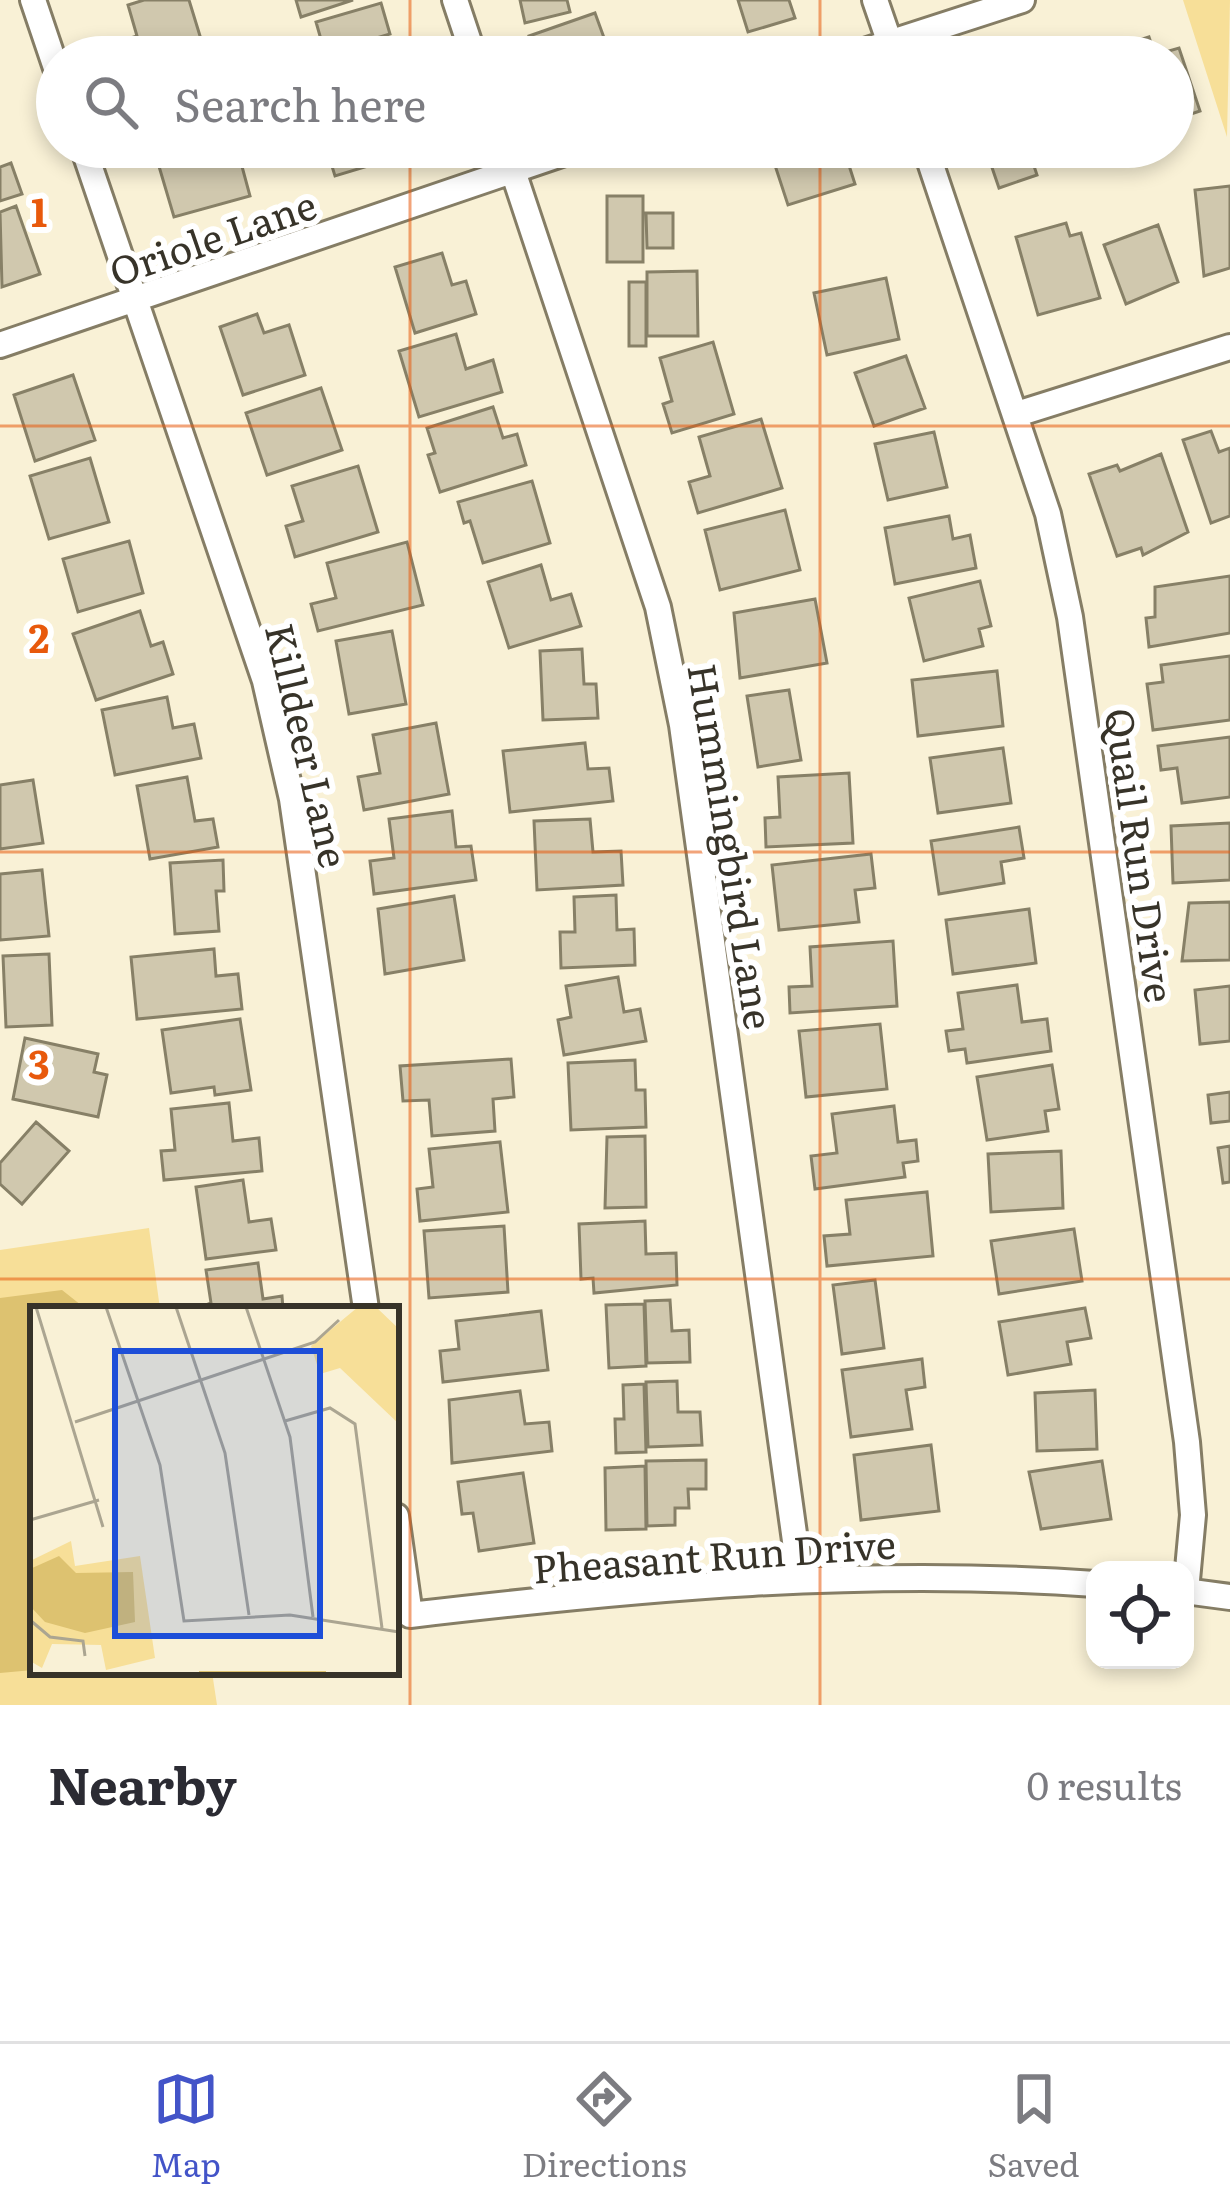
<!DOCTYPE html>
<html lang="en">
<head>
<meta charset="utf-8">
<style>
	:root { --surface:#fff; --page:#f7f7f7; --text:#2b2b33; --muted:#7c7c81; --line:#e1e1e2; --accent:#4354c8 }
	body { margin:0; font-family:Literata,serif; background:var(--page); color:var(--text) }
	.controls { position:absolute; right:36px; bottom:36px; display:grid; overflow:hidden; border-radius:24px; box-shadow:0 6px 18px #0003 }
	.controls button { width:108px; height:108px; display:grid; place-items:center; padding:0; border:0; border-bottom:3px solid var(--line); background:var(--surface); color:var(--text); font:60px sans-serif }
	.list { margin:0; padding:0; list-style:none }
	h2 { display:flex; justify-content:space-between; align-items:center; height:156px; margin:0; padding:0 48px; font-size:51px }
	h2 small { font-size:39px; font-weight:400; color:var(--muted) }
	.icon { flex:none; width:66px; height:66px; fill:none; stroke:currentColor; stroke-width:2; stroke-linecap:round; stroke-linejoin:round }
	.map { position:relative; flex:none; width:1230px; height:1705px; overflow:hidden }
	.search { position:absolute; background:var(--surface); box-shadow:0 6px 18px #0003; left:36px; right:36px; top:36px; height:132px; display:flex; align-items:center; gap:30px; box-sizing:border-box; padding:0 42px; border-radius:66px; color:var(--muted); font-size:45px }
	.sheet { height:336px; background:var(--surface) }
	nav { display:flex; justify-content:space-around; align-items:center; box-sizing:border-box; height:168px; border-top:3px solid var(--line); background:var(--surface); font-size:33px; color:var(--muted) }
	nav a { display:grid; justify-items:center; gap:6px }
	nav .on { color:var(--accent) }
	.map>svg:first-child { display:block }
	.green { fill:#f7df98 }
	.water { fill:#ddc270 }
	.building { fill:#d0c8ae; stroke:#878067; stroke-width:3 }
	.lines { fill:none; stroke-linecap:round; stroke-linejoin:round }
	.street-casing { stroke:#857d65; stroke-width:30 }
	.street { stroke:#fff; stroke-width:24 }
	.grid { fill:none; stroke:#e8590c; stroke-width:3; stroke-opacity:0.55 }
	.labels { text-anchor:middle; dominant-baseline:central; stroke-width:12; stroke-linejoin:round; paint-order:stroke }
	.street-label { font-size:39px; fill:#373329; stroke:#fff }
	.inset-river { fill:none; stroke:#ddc270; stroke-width:6 }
	.inset-road { fill:none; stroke:#aba591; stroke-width:3 }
	.view { fill:#1d4ed8; fill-opacity:0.15; stroke:#1d4ed8; stroke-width:6 }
	.inset-edge { fill:none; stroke:#373329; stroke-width:6 }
	.grid-label { font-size:39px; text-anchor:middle; font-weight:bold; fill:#e8590c; stroke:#fff; stroke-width:12; stroke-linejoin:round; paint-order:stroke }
</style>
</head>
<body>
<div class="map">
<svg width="1230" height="1705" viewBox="0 0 1230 1705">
	<rect width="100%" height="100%" fill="#f9f1d6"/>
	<path class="green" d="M1183,0H1230L1227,137Z
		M149,1228L160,1309H33V1672H212L217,1705H0V1250Z"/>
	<path class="water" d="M62,1290L86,1309H33V1670L0,1673V1298Z"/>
	<path class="building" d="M144,0H189L204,49L176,57H120L115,43L137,36L128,5Z
		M296,0H353L301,17Z
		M520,0H567L570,12L525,23Z
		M738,0H789L795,18L748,32Z
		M381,3L390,34L373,39L378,57H326L316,22Z
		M595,13L611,57H536L529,36Z
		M1149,37L1155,55L1179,48L1200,111L1173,120V57H1125L1121,46Z
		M219,147L224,163L240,159L250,196L174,217L158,163Z
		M326,147H406L408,154L335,176Z
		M769,147H829L833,157L845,153L855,184L788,205Z
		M985,147H1047L1050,157L1033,163L1037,175L999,188Z
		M11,163L22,194L0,201V167Z
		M1230,186V268L1204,276L1195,190Z
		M607,196H643V262H607Z
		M16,206L40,274L2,287L0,212Z
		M646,213H673V248H647Z
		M1066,223L1070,236L1081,233L1100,298L1038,315L1016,237Z
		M1158,225L1178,282L1126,304L1104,245Z
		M442,253L452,285L466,281L476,314L415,333L395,267Z
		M697,271L698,336H647V272Z
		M886,278L899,339L827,355L814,293Z
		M629,282H646V346H629Z
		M257,314L264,333L289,325L305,375L243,395L220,327Z
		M456,334L466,369L493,360L502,392L419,417L399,351Z
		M713,342L734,414L672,433L663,404L672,401L660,358Z
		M906,356L925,408L874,426L855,373Z
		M73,375L95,440L35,461L14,395Z
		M321,388L342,450L267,475L246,413Z
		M493,407L503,438L517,434L526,465L440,492L428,455L435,453L427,428Z
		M761,419L782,488L698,513L689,482L710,476L699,437Z
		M1211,431L1219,452L1230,448V516L1211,523L1183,440Z
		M934,432L947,487L888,500L875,444Z
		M1161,454L1188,532L1143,555L1141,548L1117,556L1089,474L1117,465L1120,471Z
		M90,458L109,522L49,539L30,476Z
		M358,466L378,532L295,557L286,526L303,521L292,486Z
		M532,481L550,543L483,563L470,521L464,523L458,502Z
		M785,510L800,570L720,590L705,530Z
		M949,516L953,539L970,535L976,568L895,584L885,528Z
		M129,541L143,593L78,612L63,559Z
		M407,542L423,605L318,631L311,604L336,598L327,563Z
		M541,565L551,600L571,594L581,626L509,648L488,582Z
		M1230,576V633L1149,647L1146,618L1155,617V587Z
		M980,581L991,626L979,629L983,646L924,661L909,598Z
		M815,599L827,663L740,678L734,613Z
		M140,611L151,646L163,642L173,674L96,700L73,634Z
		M392,631L406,704L349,714L336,641Z
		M582,649L584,684H596L598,718L543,720L540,651Z
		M1230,656V720L1153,730L1147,684L1163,682L1161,665Z
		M997,671L1003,726L918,736L912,680Z
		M789,690L801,760L758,767L747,696Z
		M167,697L173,728L194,724L201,758L115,775L102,710Z
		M436,723L449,794L364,810L358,777L380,773L373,735Z
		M1230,737V797L1182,803L1177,768L1161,770L1158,746Z
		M585,743L588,769L609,768L613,801L510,812L503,751Z
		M1003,748L1011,803L938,813L930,758Z
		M849,773L853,843L766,847L765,818L780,817L778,777Z
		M187,777L195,821L213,819L218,847L150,859L137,786Z
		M33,780L43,843L0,849V785Z
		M452,811L456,847L471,846L476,880L374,894L370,861L394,858L389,819Z
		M590,819L593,852L621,851L623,885L537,890L534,821Z
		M1230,823V880L1173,883L1171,826Z
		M1019,827L1024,858L1001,862L1004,883L939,894L931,841Z
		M871,854L875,888L855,890L859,922L779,930L772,865Z
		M223,860L224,891H216L219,931L175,934L170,863Z
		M42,870L49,936L0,940V874Z
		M616,895L617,930L634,929L635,965L561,968L560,932H575L574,897Z
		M454,896L464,960L385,974L378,909Z
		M1230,902V960L1182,961L1189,903Z
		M1029,909L1036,963L953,974L946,920Z
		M893,941L897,1006L790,1013L789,987L812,986L810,947Z
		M214,949L216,976L238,974L242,1009L137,1019L131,957Z
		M49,954L52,1025L6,1027L3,956Z
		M618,977L624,1012L640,1009L646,1041L564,1055L558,1020L571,1017L566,986Z
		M1017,985L1022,1022L1047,1019L1051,1051L967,1063L965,1049L949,1051L946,1031L963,1029L958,993Z
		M1230,986V1041L1200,1044L1195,990Z
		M240,1019L251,1090L215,1095L214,1087L171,1093L162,1030Z
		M880,1024L887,1089L806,1097L799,1031Z
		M25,1038L98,1054L94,1072L107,1075L98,1117L13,1099Z
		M511,1059L514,1097L493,1099L495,1131L432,1136L429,1100L403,1101L400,1066Z
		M635,1060L636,1090H645L646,1127L571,1130L568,1063Z
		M1052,1065L1059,1109L1045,1111L1048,1131L987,1140L977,1077Z
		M1230,1092V1121L1211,1123L1208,1095Z
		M229,1103L233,1141L259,1138L262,1171L164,1180L161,1151L175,1150L171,1109Z
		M894,1106L898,1142L916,1140L918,1161L903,1163L905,1177L815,1189L811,1156L837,1153L832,1114Z
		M36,1122L69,1151L22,1204L0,1184V1163Z
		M645,1136L646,1207L605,1208L607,1137Z
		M500,1142L508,1212L420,1221L417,1189L433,1187L429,1149Z
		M1230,1146V1182L1223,1183L1218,1148Z
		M1061,1151L1063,1208L991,1212L988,1154Z
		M243,1180L249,1222L271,1219L276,1250L206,1259L196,1187Z
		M927,1192L933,1256L827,1266L824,1236L850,1234L846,1200Z
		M645,1221L646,1254L676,1253L677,1285L594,1293L593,1278L581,1279L579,1224Z
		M504,1226L508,1292L429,1298L424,1231Z
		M1074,1229L1082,1281L999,1294L991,1241Z
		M258,1263L263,1299L282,1296L283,1309H196L211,1303L206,1270Z
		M875,1280L884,1348L842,1354L833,1285Z
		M670,1300L672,1331L689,1330L690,1362L647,1363L645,1301Z
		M644,1304L646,1366L609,1368L606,1305Z
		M1085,1308L1091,1338L1067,1342L1071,1364L1008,1375L999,1322Z
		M541,1311L548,1370L443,1382L440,1351L459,1349L456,1321Z
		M922,1359L925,1387L906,1390L912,1429L851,1437L842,1370Z
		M677,1381L678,1412H700L702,1445L648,1447L646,1382Z
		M644,1384L646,1452L616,1453L615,1419H624L623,1385Z
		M1095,1390L1097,1449L1037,1451L1035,1393Z
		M520,1391L525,1424L549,1422L552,1451L452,1463L449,1400Z
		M931,1445L939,1511L861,1520L854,1455Z
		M706,1460V1489H688L689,1508H675V1525L647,1526L646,1461Z
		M1102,1461L1111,1519L1041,1529L1029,1472Z
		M645,1466L646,1529L606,1530L605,1468Z
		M523,1473L534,1543L479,1551L473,1513L462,1514L458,1482Z"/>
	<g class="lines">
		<defs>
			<path id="street" d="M33,0L57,71
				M455,0L474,57
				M875,0L894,55
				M846,57L1022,0
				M83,147L265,681L292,799L366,1309
				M505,147L658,607L682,725L800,1577
				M925,147L1048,514L1070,617L1187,1442L1193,1515L1186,1591
				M0,345L582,147
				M1017,414L1230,347
				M396,1516L410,1615C639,1588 864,1567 1095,1584
				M1185,1591L1230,1597"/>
		</defs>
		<use href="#street" class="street-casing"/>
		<use href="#street" class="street"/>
	</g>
	<path class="grid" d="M410,0V57M820,0V57M410,147V1705M820,147V1705M0,426H1230M0,852H1230M0,1279H1230"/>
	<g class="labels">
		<g class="street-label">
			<text transform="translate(212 236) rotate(-19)">Oriole Lane</text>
			<text transform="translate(309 745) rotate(77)">Killdeer Lane</text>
			<text transform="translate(733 846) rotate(81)">Hummingbird Lane</text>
			<text transform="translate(1142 855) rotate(82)">Quail Run Drive</text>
			<text transform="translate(714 1554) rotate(-4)">Pheasant Run Drive</text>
		</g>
	</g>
	<g transform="translate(30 1306)">
		<rect width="369" height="369" fill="#f9f1d6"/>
		<path d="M328,1H346L369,23V118L310,62L290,68L281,40ZM41,235L45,260L110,250L125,352L76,364L71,339L22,338L12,362L0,355V255Z" fill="#f7df98"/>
		<path d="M29,250L46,267L103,266L105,316L55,327L15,316L0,300V263Z" fill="#ddc270"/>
		<path class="inset-river" d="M169,368H296"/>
		<path class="inset-road" d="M6,1L73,221M76,1L130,159L154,315L260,309L369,326M146,1L195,147L219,309M216,1L260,131L283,311M255,115L300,102L325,118L352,322M45,116L285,36L309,14M0,214L69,194M0,314L20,331L53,335L55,350"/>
		<path class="view" d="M85,45H290V330H85Z"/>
		<rect width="369" height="369" class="inset-edge"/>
	</g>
	<g class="grid-label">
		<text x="39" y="227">1</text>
		<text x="39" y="653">2</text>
		<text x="39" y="1079">3</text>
	</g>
</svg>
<div class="controls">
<button><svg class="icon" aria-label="locate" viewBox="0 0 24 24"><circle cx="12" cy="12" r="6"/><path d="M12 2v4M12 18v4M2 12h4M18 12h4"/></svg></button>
</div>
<div class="search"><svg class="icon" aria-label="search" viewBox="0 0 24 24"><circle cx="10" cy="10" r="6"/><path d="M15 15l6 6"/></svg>Search here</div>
</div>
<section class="sheet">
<h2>Nearby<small>0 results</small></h2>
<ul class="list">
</ul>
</section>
<nav>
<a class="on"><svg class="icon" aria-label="map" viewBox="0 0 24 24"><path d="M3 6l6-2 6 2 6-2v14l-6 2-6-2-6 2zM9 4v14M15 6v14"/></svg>Map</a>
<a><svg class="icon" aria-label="directions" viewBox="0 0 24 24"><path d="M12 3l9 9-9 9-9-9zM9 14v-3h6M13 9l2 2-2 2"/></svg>Directions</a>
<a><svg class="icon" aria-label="saved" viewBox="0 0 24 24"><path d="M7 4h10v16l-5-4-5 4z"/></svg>Saved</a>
</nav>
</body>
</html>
